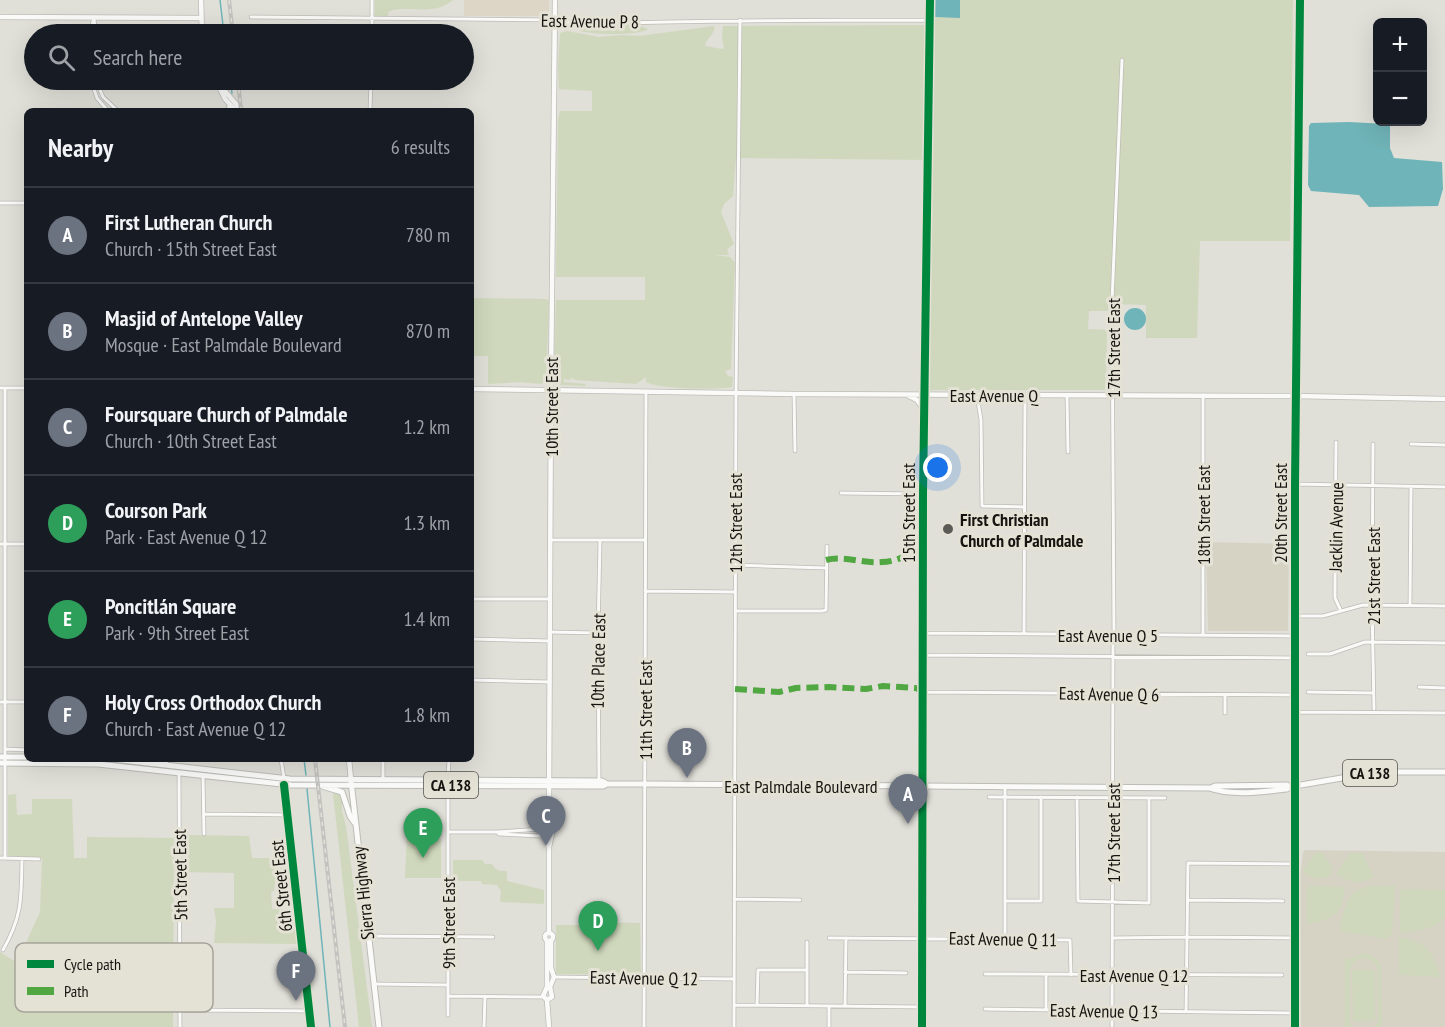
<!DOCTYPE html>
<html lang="en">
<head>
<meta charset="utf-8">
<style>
	:root { --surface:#171b24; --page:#20242c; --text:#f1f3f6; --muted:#9ea1a6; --line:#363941; --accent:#db2777 }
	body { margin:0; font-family:"PT Sans Narrow",sans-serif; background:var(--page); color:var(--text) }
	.controls { position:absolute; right:18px; top:18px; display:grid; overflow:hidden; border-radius:9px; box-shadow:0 6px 24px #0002 }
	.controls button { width:54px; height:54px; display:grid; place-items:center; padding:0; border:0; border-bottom:2px solid var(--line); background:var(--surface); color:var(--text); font:30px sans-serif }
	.you { position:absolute; left:938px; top:468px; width:21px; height:21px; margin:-15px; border:4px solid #fff; border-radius:50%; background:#1a73e8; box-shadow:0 0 0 9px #1a73e833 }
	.badge { display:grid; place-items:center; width:39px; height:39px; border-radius:50%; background:var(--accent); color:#fff; font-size:20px; font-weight:700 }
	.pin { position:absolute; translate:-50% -50px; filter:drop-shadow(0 2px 3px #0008) }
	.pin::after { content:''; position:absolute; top:32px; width:21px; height:18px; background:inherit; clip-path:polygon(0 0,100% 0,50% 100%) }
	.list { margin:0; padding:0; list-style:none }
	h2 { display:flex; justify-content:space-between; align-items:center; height:78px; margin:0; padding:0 24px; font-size:26px }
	h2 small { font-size:20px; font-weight:400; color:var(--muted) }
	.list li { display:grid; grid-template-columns:39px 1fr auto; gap:18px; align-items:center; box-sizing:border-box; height:96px; padding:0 24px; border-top:2px solid var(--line) }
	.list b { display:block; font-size:22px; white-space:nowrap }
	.list p { margin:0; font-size:20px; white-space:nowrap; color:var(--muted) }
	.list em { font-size:20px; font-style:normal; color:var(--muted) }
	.icon { flex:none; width:33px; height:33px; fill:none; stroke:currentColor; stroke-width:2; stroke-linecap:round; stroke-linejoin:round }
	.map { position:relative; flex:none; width:1445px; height:1027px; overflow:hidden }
	.search { position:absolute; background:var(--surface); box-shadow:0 6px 24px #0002; left:24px; top:24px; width:450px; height:66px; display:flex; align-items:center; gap:15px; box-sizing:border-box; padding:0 21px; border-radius:33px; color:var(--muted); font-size:22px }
	.panel { position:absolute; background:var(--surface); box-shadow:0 6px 24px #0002; left:24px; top:108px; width:450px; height:654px; border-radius:9px }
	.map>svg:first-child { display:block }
	.commercial { fill:#ddd6c7 }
	.built { fill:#d6d3c5 }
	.green { fill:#cfd8bc }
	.water { fill:#6fb4b8 }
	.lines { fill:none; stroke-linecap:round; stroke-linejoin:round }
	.stream { stroke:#6fb4b8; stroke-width:1.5 }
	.minor-casing { stroke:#bdbcb7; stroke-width:4.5 }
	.major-casing { stroke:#bdbcb7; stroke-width:6 }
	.highway-casing { stroke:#bdbcb7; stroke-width:7 }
	.minor { stroke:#fafaf9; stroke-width:3 }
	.major { stroke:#fafaf9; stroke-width:4.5 }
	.highway { stroke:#fafaf9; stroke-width:5 }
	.rail-casing { stroke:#c2c2c0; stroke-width:4 }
	.rail { stroke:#e4e1d5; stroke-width:1.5; stroke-dasharray:4.5; stroke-linecap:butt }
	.quiet { stroke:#51a842; stroke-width:6; stroke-dasharray:12 6; stroke-linecap:butt }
	.cycleway-casing { stroke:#e4e1d5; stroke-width:11 }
	.cycleway { stroke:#00873e; stroke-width:8 }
	.poi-dot { fill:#5c5b56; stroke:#e4e1d5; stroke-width:2 }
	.labels { text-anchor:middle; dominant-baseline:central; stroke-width:6; stroke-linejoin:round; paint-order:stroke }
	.shield { fill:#e4e1d5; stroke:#53524b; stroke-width:1.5 }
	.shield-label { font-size:16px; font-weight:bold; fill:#151410 }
	.street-label { font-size:18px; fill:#151410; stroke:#e4e1d5 }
	.poi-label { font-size:18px; font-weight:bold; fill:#151410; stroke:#e4e1d5; text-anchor:start }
	.key { fill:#e4e1d5; stroke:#a6a49a; stroke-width:1.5 }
	.key-label { font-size:16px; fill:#151410 }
</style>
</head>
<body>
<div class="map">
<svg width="1445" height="1027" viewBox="0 0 1445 1027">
	<rect width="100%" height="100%" fill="#e0dfd8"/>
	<path class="commercial" d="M464,0H549V13L546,16H464Z"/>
	<path class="built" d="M1206,542L1289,544L1288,631H1208Z
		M1305,850L1445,852V1027H1301L1300,878L1303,852Z"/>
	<path class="green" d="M375,0H453C431,18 408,3 388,12V16H375Z
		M933,0H1293L1290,241H1200L1197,338H1146V305L1108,304V311H1089L1088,329L1107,330L1106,390H928L931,160L736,158L733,196L724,204L721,212L734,244L727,249L729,255H715L730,257L735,262L731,369L725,371L728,376L733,377L732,387C717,390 657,389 646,382V377L636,384L576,380L571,378L570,380L564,379V382L585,384L586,386H583L559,385L554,381L556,300H645V277H556L558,120L560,111H592V91L559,89L558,67L560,33L567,31L599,37L622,35L639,36L714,26L715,27C713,36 705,40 705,46L722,49L724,48L722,39L723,26L933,25Z
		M622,24L640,26L648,29C640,36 589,35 578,30L597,26Z
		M471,298L546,299L549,301L546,380L541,384L520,382L488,384V356H471Z
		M333,793H337L342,798V811L346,826L372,1027H359Z
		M16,794L17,815L32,814V799H72L74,858H87V837L174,838L173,1027H0V952L17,963L40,912L42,858L8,856V795Z
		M184,835L249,836L252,858H287L289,881L275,882L274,891L271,892L272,909L294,910L298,944L214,943L216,921L214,908H234V873L184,872Z
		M407,837L441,839V878H405Z
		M1315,853H1323L1333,868C1331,883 1311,880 1303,871Z
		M1351,853H1362L1374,877C1360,885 1349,882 1336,874Z
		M453,860H482L485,864H492C496,871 499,871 507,871V881L544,890V904L500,902L501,891L497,885L482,884L481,881H453Z
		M1311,886L1345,887C1343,914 1332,920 1307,924V888Z
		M1370,886H1395L1392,934L1386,939L1340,931C1340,921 1346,902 1352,894C1357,889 1365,888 1370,886Z
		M1404,889L1445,890C1445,898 1445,908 1445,915C1442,928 1411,932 1400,933V891Z
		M588,922L640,923L641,972L639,975L556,974V925H587Z
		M1399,937C1429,944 1431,948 1440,977L1402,975L1399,973Z
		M1366,953L1377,959L1381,967L1382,1022L1380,1027H1375L1378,1021L1377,966C1369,955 1357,955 1350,968V1020L1352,1027H1345V959C1353,959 1358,953 1366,953Z
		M1352,970H1375V1020L1353,1021Z"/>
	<path class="water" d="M935,0H960V18L935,17Z
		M1349,122L1386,124L1390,126V148L1394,158L1442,162L1443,189L1438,206L1369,207L1359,195L1311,191L1308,185L1309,126L1311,123Z
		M1124 319a11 11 0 1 1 22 0a11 11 0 1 1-22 0Z"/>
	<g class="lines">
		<path class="stream" d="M220,0L224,34
			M230,80L232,93
			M304,759L306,775
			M307,789L330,1027"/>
		<defs>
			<path id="minor" d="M251,17L555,20L577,24C695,21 812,20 929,20
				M94,19L96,34
				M90,34L94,17
				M372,34V0
				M91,80L97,98L108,111
				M96,80L103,97L118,111
				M227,111L230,104
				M370,111L371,80
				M0,203H27
				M0,388H27
				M5,388V858
				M794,394L795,451
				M977,395L981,420L982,506L1024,507
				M1067,395L1068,452
				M1203,395V635
				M1336,442L1335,584V598L1341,611
				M1373,444L1372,605L1374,709
				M1411,444L1445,445
				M1295,484L1445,487
				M841,493L923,494
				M551,540H645
				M0,544H27
				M735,565L826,568
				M645,591L735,592
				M471,599H550
				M1410,605L1411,487
				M735,611H822L826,610L827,546
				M1295,616H1323L1363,605L1445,606
				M550,632L598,633
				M922,633L1295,636
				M1024,634L1025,395
				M1114,635L1112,302L1122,60
				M471,639L550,641
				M1308,654H1330L1365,642L1445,643
				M922,655L1295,658
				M471,680L550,682
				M1419,687L1445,688
				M923,692L1295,695
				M1308,692L1374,693
				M0,702H27
				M1295,712L1445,713
				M1225,713V695
				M6,749L27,750
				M161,759L167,764
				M281,759L284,778
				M383,759V778
				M179,773L180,1027
				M203,776L204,834
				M448,779L449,759
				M599,781L598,633L600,541
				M284,784L311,1027
				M989,797L1165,798
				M1077,797L1078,901L1149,903V798
				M204,814L288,815
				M449,832H497L542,829
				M497,832L499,834L542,836
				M0,858L39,859
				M734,899L800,900
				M1188,900L1283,901
				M1006,901H1041V797
				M368,936L493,937
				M829,938L1070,940L1071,975
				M1114,938L1187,937L1297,938
				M1005,939V787
				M3,950C23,915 21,897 22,859
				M845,972L906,973
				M985,974L1282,975
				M554,977L734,979
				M375,984L447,985
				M448,996L543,997
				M735,1005L922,1007
				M757,1005L758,970H807
				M807,1005V942
				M845,1006L846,938
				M985,1009L1295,1013
				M1046,1009V975
				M180,1010L310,1011
				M1186,1012L1188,863L1295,864
				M448,1015V786
				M484,1027L485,997
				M644,1027L646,392
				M734,1027L736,393L740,20
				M829,1027V1006
				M922,1027L923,494L930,0
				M1112,1027L1113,638
				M1295,1027V484L1300,0"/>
			<path id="major" d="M201,0L202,34
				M0,17L201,18
				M216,80L225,99L236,111
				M218,83L242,111
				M471,389L794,394L1295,396L1445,399
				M909,396L917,400L924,410
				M349,759L351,780
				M549,847L540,832L549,817
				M549,932V847L552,833L549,806L551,384L555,0
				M545 937a4 4 0 1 1 8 0a4 4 0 1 1-8 0Z
				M547,941V987L543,996L547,1000L552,997L550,987L554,977L551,968V941
				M547,1000L549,1027"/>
			<path id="highway" d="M0,757H27
				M112,759L290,779L602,781L607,784
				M0,763L98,764L291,785L603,786L607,784H644L1209,788C1232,796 1263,792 1287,789L1289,787
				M351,781L379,1027
				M322,786L342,792L350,816L354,822
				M1211,788L1215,786L1287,785L1289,787L1377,772H1445"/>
		</defs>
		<use href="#minor" class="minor-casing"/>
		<use href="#major" class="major-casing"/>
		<use href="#highway" class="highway-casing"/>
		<use href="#minor" class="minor"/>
		<use href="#major" class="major"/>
		<use href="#highway" class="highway"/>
		<defs>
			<path id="rail" d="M229,0L233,34
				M238,80L241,111
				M315,759L345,1027"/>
		</defs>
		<use href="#rail" class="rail-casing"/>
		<use href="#rail" class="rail"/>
		<path class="quiet" d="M826,560C844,555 863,564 882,562C896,562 908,554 922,551
			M735,689L779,692L796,688L829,687L866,689L883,686L916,688L923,692"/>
		<defs>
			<path id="cycleway" d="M284,785L311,1027
				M922,1027L923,494L930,0
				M1295,1027V484L1300,0"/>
		</defs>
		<use href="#cycleway" class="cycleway-casing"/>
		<use href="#cycleway" class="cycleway"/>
	</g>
	<circle class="poi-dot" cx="948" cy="529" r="6"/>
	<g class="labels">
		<g class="shield">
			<rect x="1343" y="760" width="54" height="26" rx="4.5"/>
			<rect x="424" y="772" width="54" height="26" rx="4.5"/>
		</g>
		<g class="shield-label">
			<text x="1370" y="773">CA 138</text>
			<text x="451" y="785">CA 138</text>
		</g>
		<g class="street-label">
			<text transform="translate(590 21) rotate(1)">East Avenue P 8</text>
			<text transform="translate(1113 348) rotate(-90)">17th Street East</text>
			<text x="994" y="395">East Avenue Q</text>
			<text transform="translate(551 407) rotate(-90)">10th Street East</text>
			<text transform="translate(908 513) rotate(-90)">15th Street East</text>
			<text transform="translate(1280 513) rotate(-90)">20th Street East</text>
			<text transform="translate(1203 515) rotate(-90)">18th Street East</text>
			<text transform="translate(735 523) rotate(-90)">12th Street East</text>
			<text transform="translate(1336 527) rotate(-89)">Jacklin Avenue</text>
			<text transform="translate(1373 576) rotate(-90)">21st Street East</text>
			<text x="1108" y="635">East Avenue Q 5</text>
			<text transform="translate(598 661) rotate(-89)">10th Place East</text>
			<text transform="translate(1109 694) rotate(1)">East Avenue Q 6</text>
			<text transform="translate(645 710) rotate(-90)">11th Street East</text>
			<text x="801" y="786">East Palmdale Boulevard</text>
			<text transform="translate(1113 833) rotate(-90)">17th Street East</text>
			<text transform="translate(180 875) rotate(-91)">5th Street East</text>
			<text transform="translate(281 886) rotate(-96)">6th Street East</text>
			<text transform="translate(363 893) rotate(-96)">Sierra Highway</text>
			<text transform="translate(448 923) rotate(-90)">9th Street East</text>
			<text transform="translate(1003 939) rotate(1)">East Avenue Q 11</text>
			<text x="1134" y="975">East Avenue Q 12</text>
			<text transform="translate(644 978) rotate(1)">East Avenue Q 12</text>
			<text transform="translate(1104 1011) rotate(1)">East Avenue Q 13</text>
		</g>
		<g class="poi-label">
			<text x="960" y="519">First Christian<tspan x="960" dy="21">Church of Palmdale</tspan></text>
		</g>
	</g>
	<rect x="15" y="943" width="198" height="69" rx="9" class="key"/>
	<rect x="27" y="960" width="27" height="8" fill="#00873e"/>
	<rect x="27" y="987" width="27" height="8" fill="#51a842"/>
	<g class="key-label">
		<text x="64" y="970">Cycle path</text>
		<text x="64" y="997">Path</text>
	</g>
</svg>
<div class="controls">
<button>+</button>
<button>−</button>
</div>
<div class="you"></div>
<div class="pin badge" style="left:908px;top:824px;background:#6b7280">A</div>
<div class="pin badge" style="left:687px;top:778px;background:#6b7280">B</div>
<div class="pin badge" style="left:546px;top:846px;background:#6b7280">C</div>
<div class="pin badge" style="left:598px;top:951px;background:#2e9e5b">D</div>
<div class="pin badge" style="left:423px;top:858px;background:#2e9e5b">E</div>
<div class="pin badge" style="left:296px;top:1001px;background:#6b7280">F</div>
<div class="search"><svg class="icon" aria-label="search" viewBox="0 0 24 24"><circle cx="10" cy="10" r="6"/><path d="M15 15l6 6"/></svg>Search here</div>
<section class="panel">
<h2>Nearby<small>6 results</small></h2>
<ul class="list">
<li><span class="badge" style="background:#6b7280">A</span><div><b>First Lutheran Church</b><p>Church · 15th Street East</p></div><em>780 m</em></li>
<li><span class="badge" style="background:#6b7280">B</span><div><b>Masjid of Antelope Valley</b><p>Mosque · East Palmdale Boulevard</p></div><em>870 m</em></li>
<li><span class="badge" style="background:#6b7280">C</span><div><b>Foursquare Church of Palmdale</b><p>Church · 10th Street East</p></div><em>1.2 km</em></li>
<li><span class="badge" style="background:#2e9e5b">D</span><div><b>Courson Park</b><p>Park · East Avenue Q 12</p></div><em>1.3 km</em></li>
<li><span class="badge" style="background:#2e9e5b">E</span><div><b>Poncitlán Square</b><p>Park · 9th Street East</p></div><em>1.4 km</em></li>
<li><span class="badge" style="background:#6b7280">F</span><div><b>Holy Cross Orthodox Church</b><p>Church · East Avenue Q 12</p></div><em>1.8 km</em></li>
</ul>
</section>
</div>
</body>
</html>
